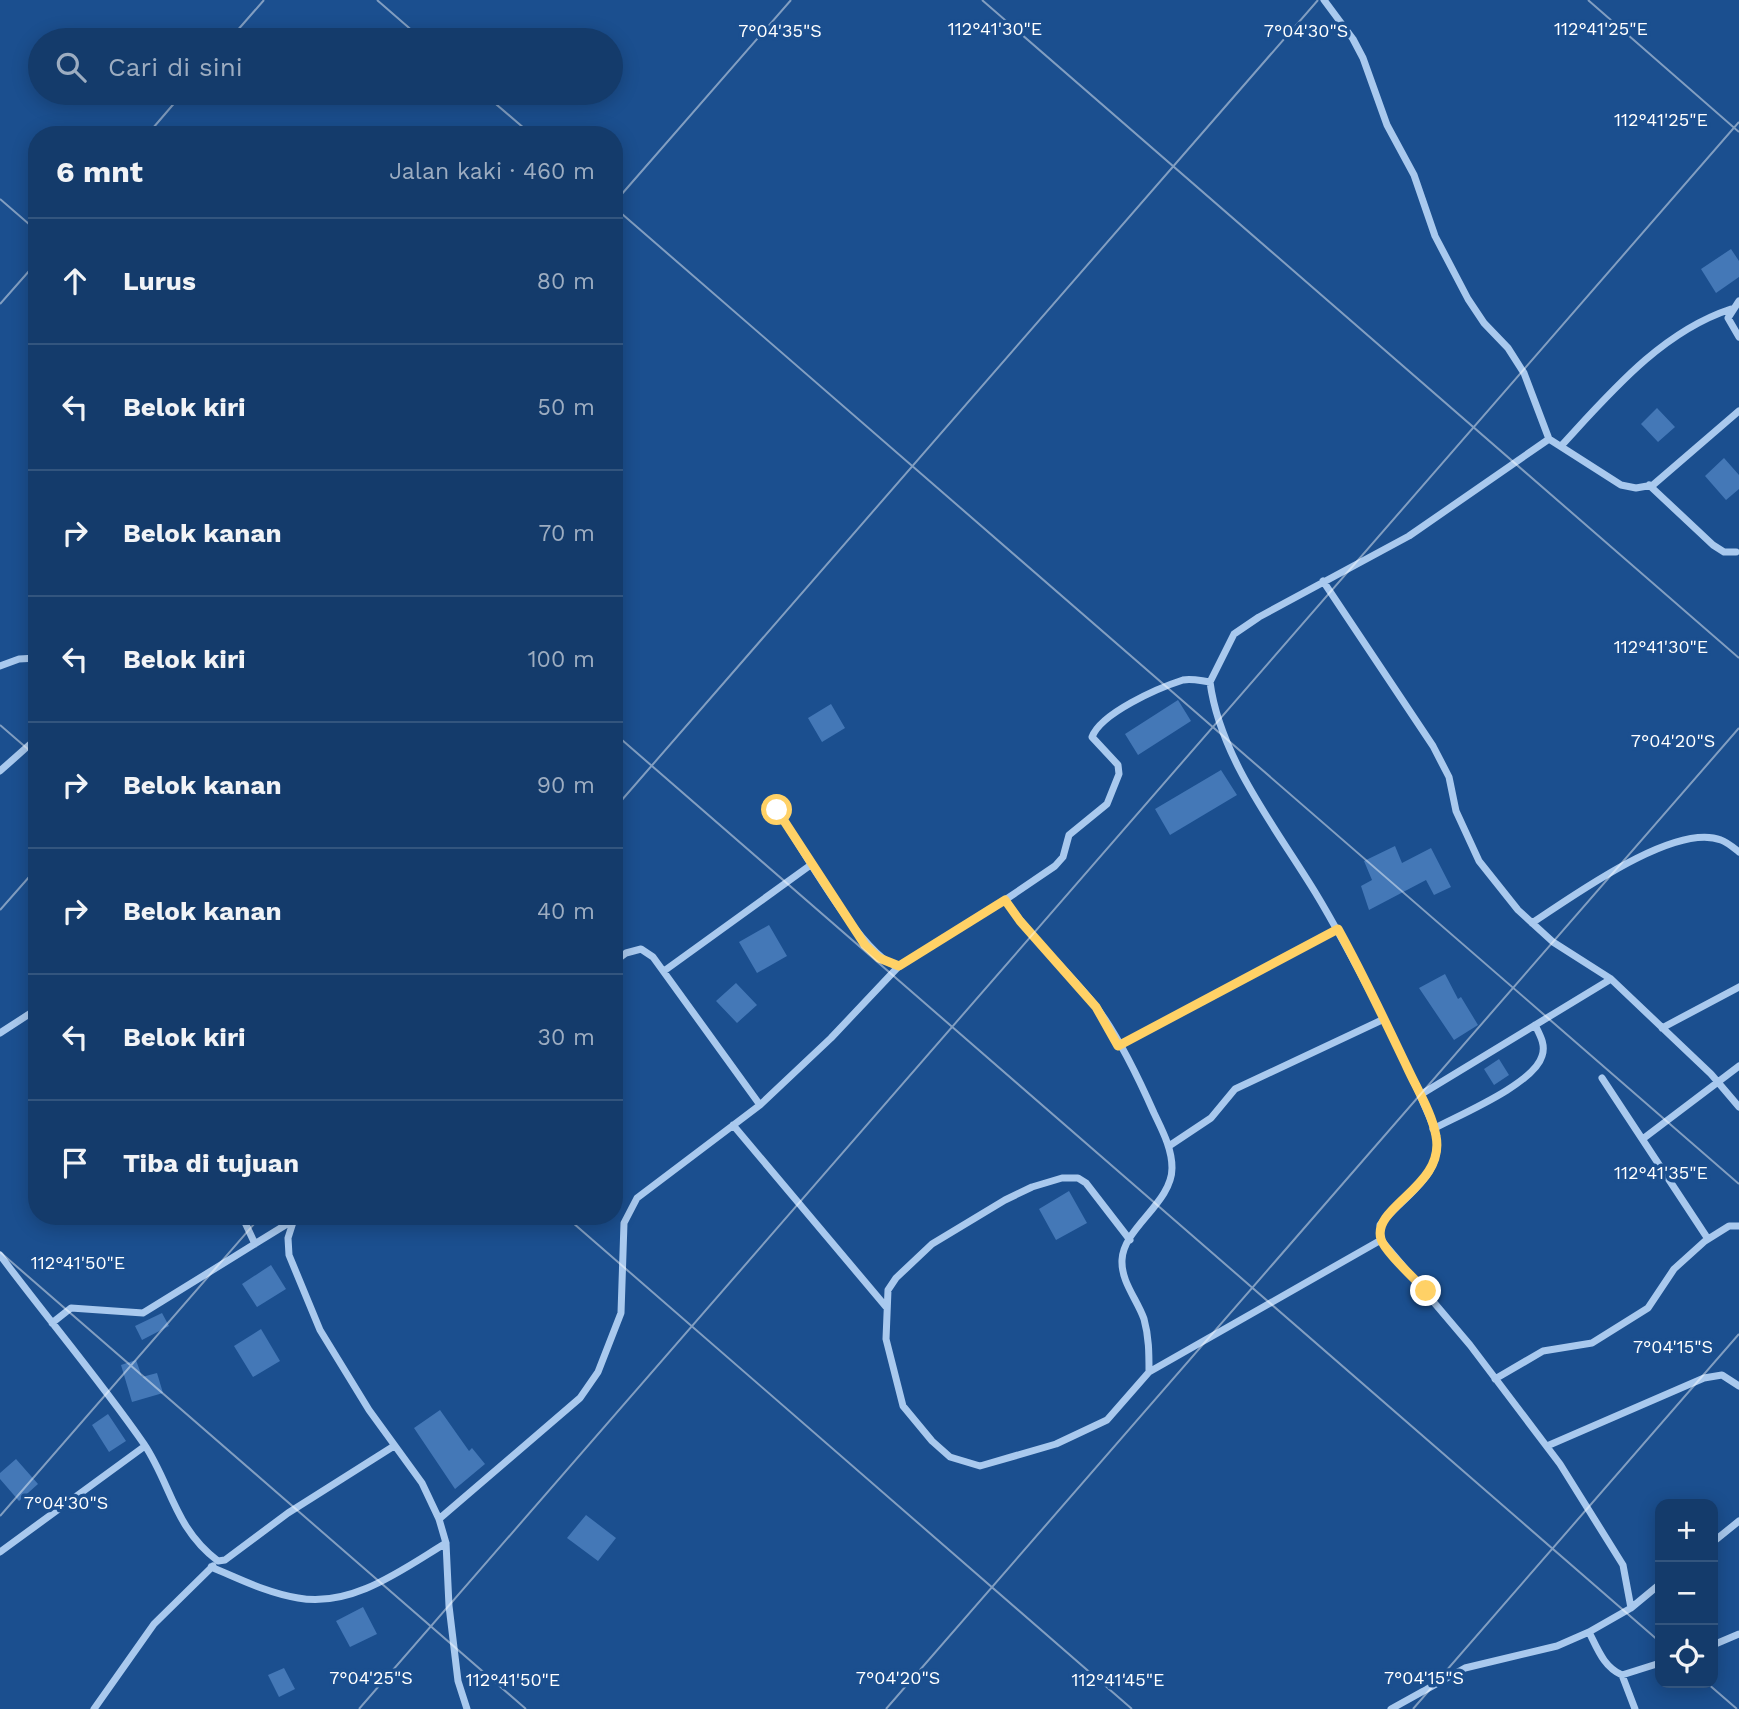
<!DOCTYPE html>
<html lang="id">
<head>
<meta charset="utf-8">
<style>
	:root { --surface:#143b6b; --page:#214673; --text:#f1f3f6; --muted:#9dadc1; --line:#33557e }
	body { margin:0; font-family:"Work Sans",sans-serif; background:var(--page); color:var(--text) }
	.controls { position:absolute; right:21px; bottom:21px; display:grid; overflow:hidden; border-radius:14px; box-shadow:0 4px 18px #0003 }
	.controls button { width:63px; height:63px; display:grid; place-items:center; padding:0; border:0; border-bottom:2px solid var(--line); background:var(--surface); color:var(--text); font:35px sans-serif }
	.stop { position:absolute; width:21px; height:21px; margin:-16px; border:5px solid #ffd166; border-radius:50%; background:#fff }
	.stop.end { background:#ffd166; border-color:#fff; box-shadow:0 2px 7px #0008 }
	.list { margin:0; padding:0; list-style:none }
	h2 { display:flex; justify-content:space-between; align-items:center; height:91px; margin:0; padding:0 28px; font-size:30px }
	h2 small { font-size:23px; font-weight:400; color:var(--muted) }
	.list li { display:grid; grid-template-columns:46px 1fr auto; gap:21px; align-items:center; box-sizing:border-box; height:126px; padding:0 28px; border-top:2px solid var(--line) }
	.list b { display:block; font-size:26px; white-space:nowrap }
	.list em { font-size:23px; font-style:normal; color:var(--muted) }
	.icon { flex:none; width:38px; height:38px; fill:none; stroke:currentColor; stroke-width:2; stroke-linecap:round; stroke-linejoin:round }
	.map { position:relative; flex:none; width:1739px; height:1709px; overflow:hidden }
	.search { position:absolute; background:var(--surface); box-shadow:0 4px 18px #0003; left:28px; top:28px; width:595px; height:77px; display:flex; align-items:center; gap:18px; box-sizing:border-box; padding:0 24px; border-radius:38px; color:var(--muted); font-size:26px }
	.panel { position:absolute; background:var(--surface); box-shadow:0 4px 18px #0003; left:28px; top:126px; width:595px; height:1099px; border-radius:28px }
	.map>svg:first-child { display:block }
	.building { fill:#4478b7 }
	.lines { fill:none; stroke-linecap:round; stroke-linejoin:round }
	.minor { stroke:#a9c9ee; stroke-width:7 }
	.route { stroke:#ffd166; stroke-width:9 }
	.ticks { fill:none; stroke:#fff; stroke-width:2; stroke-opacity:0.45 }
	.ticks-label { font-size:18px; text-anchor:middle; fill:#fff; stroke:#1b4f8f; stroke-width:7; stroke-linejoin:round; paint-order:stroke }
</style>
</head>
<body>
<div class="map">
<svg width="1739" height="1709" viewBox="0 0 1739 1709">
	<rect width="100%" height="100%" fill="#1b4f8f"/>
	<path class="building" d="M1731,249L1739,261V277L1716,293L1701,269Z
		M1657,408L1675,427L1658,442L1641,424Z
		M1724,458L1739,475V489L1726,500L1705,476Z
		M1178,700L1191,721L1138,755L1125,734Z
		M831,704L845,728L822,742L808,718Z
		M1221,770L1237,795L1170,835L1155,809Z
		M1395,846L1402,863L1431,848L1451,887L1434,895L1426,880L1369,910L1361,886L1372,880L1364,861Z
		M769,925L787,956L757,973L739,942Z
		M1445,974L1458,999L1461,997L1478,1025L1454,1040L1419,988Z
		M736,983L757,1005L737,1023L716,1001Z
		M1499,1059L1509,1075L1494,1085L1484,1069Z
		M1069,1191L1087,1223L1056,1240L1039,1209Z
		M271,1265L286,1289L257,1307L242,1284Z
		M162,1313L169,1326L142,1340L135,1326Z
		M261,1329L280,1361L253,1377L234,1346Z
		M136,1360L142,1377L157,1373L163,1393L132,1402L121,1365Z
		M440,1410L469,1451L472,1448L485,1464L455,1489L414,1428Z
		M108,1414L126,1441L109,1452L92,1425Z
		M16,1459L38,1484L19,1501L0,1479V1473Z
		M586,1515L616,1538L598,1561L567,1538Z
		M363,1607L377,1634L350,1647L336,1621Z
		M284,1668L295,1689L279,1697L268,1675Z"/>
	<g class="lines">
		<path class="minor" d="M1324,0L1353,39L1363,58L1387,125L1414,175L1435,236L1468,299L1484,323L1508,348L1524,373L1549,439L1621,485L1636,488L1653,485L1739,411
			M1739,301L1728,318L1739,337
			M1561,446C1610,393 1661,332 1731,309
			M1649,485L1713,545L1724,552H1736
			M1323,581L1433,746L1449,777L1456,811L1479,861L1518,910L1553,942L1611,979L1711,1074L1739,1107
			M0,666L19,659L37,658
			M0,771L37,738
			M777,810C797,840 866,964 899,966L1005,900
			M1532,923C1572,897 1674,822 1721,840C1727,842 1734,848 1739,852
			M614,962L626,953L641,949L653,957L760,1105
			M664,971L812,864
			M1384,1019C1362,976 1340,933 1315,892C1276,828 1220,758 1210,682L1234,634L1259,617L1409,536L1549,439
			M1662,1028L1739,987
			M0,1033L37,1009
			M1118,1046L1338,929
			M1602,1078L1708,1239
			M1420,1095C1425,1108 1433,1122 1436,1136C1445,1175 1400,1199 1380,1225L1381,1240L1470,1345L1560,1464L1623,1565L1631,1608L1589,1632
			M733,1125L887,1308
			M1433,1129C1459,1115 1534,1084 1542,1056C1546,1045 1540,1035 1535,1025
			M1644,1138L1739,1066
			M1169,1146L1211,1118L1235,1089L1384,1019L1420,1095L1611,979
			M242,1216L255,1244
			M295,1216L288,1238L289,1255L320,1330L369,1410L422,1483L439,1519L446,1543L449,1606L458,1681L467,1709
			M1130,1240L1086,1183L1078,1178H1062L1032,1187L1005,1200L932,1244L896,1278L888,1290L886,1339L903,1406L932,1441L950,1457L980,1466L1056,1444L1107,1420L1149,1372C1149,1353 1149,1337 1144,1319C1137,1299 1121,1282 1122,1260C1123,1228 1172,1203 1172,1168C1172,1148 1162,1130 1154,1113C1139,1079 1117,1034 1095,1005C1066,969 1031,938 1005,900L1055,866L1063,857L1069,835L1107,804L1119,774L1118,765L1092,737C1101,713 1158,688 1183,680C1192,678 1201,681 1210,682
			M0,1255C47,1318 99,1379 144,1444C171,1484 174,1528 218,1561L225,1560L288,1513L394,1446
			M52,1323L71,1308L143,1313L292,1221
			M1149,1372L1381,1240
			M1495,1379L1543,1351L1592,1343L1648,1308L1674,1269L1705,1241L1729,1226H1739
			M1547,1446L1704,1378L1722,1375L1739,1386
			M439,1519L580,1398L598,1372L621,1313L624,1223L637,1198L760,1105L831,1038L899,966
			M1713,1542L1739,1521
			M0,1552L145,1446
			M211,1567C240,1579 267,1593 298,1598C352,1608 403,1569 446,1543
			M1631,1608L1660,1584
			M1713,1645L1739,1634
			M1622,1675L1635,1709
			M94,1709L154,1624L213,1566
			M1391,1709L1465,1668L1557,1646L1589,1632C1598,1650 1604,1667 1622,1675L1660,1663"/>
	</g>
	<g class="lines">
		<path class="route" d="M777,810L865,945L879,958L899,966L1005,900L1020,921L1096,1007L1118,1046L1338,929C1363,974 1385,1021 1407,1067C1417,1089 1432,1113 1436,1136C1446,1186 1371,1207 1381,1239C1384,1251 1416,1280 1426,1291"/>
	</g>
	<path class="ticks" d="M377,0L423,40M982,0L1739,658M1588,0L1739,132M229,40L264,0M483,93L532,135M147,135L183,93M0,199L37,231M614,203L791,0M614,207L1739,1184M0,304L37,262M0,725L37,757M614,733L1660,1642M614,809L1318,0M0,910L37,868M565,1216L1132,1709M0,1252L526,1709M0,1516L261,1216M1707,1683L1737,1709M359,1709L1739,122M886,1709L1739,728M1413,1709L1739,1334"/>
	<g class="ticks-label">
		<text x="995" y="35">112°41'30"E</text>
		<text x="1601" y="35">112°41'25"E</text>
		<text x="780" y="37">7°04'35"S</text>
		<text x="1306" y="37">7°04'30"S</text>
		<text x="1661" y="126">112°41'25"E</text>
		<text x="1661" y="653">112°41'30"E</text>
		<text x="1673" y="747">7°04'20"S</text>
		<text x="1661" y="1179">112°41'35"E</text>
		<text x="78" y="1269">112°41'50"E</text>
		<text x="1673" y="1353">7°04'15"S</text>
		<text x="66" y="1509">7°04'30"S</text>
		<text x="371" y="1684">7°04'25"S</text>
		<text x="898" y="1684">7°04'20"S</text>
		<text x="1424" y="1684">7°04'15"S</text>
		<text x="513" y="1686">112°41'50"E</text>
		<text x="1118" y="1686">112°41'45"E</text>
	</g>
</svg>
<div class="controls">
<button>+</button>
<button>−</button>
<button><svg class="icon" aria-label="locate" viewBox="0 0 24 24"><circle cx="12" cy="12" r="6"/><path d="M12 2v4M12 18v4M2 12h4M18 12h4"/></svg></button>
</div>
<div class="stop" style="left:777px;top:810px"></div>
<div class="stop end" style="left:1426px;top:1291px"></div>
<div class="search"><svg class="icon" aria-label="search" viewBox="0 0 24 24"><circle cx="10" cy="10" r="6"/><path d="M15 15l6 6"/></svg>Cari di sini</div>
<section class="panel">
<h2>6 mnt<small>Jalan kaki · 460 m</small></h2>
<ul class="list">
<li><svg class="icon" aria-label="ahead" viewBox="0 0 24 24"><path d="M12 20V5M6 11l6-6 6 6"/></svg><div><b>Lurus</b></div><em>80 m</em></li>
<li><svg class="icon" aria-label="left" viewBox="0 0 24 24"><path d="M17 20v-9H6M10 6l-5 5 5 5"/></svg><div><b>Belok kiri</b></div><em>50 m</em></li>
<li><svg class="icon" aria-label="right" viewBox="0 0 24 24"><path d="M7 20v-9h11M14 6l5 5-5 5"/></svg><div><b>Belok kanan</b></div><em>70 m</em></li>
<li><svg class="icon" aria-label="left" viewBox="0 0 24 24"><path d="M17 20v-9H6M10 6l-5 5 5 5"/></svg><div><b>Belok kiri</b></div><em>100 m</em></li>
<li><svg class="icon" aria-label="right" viewBox="0 0 24 24"><path d="M7 20v-9h11M14 6l5 5-5 5"/></svg><div><b>Belok kanan</b></div><em>90 m</em></li>
<li><svg class="icon" aria-label="right" viewBox="0 0 24 24"><path d="M7 20v-9h11M14 6l5 5-5 5"/></svg><div><b>Belok kanan</b></div><em>40 m</em></li>
<li><svg class="icon" aria-label="left" viewBox="0 0 24 24"><path d="M17 20v-9H6M10 6l-5 5 5 5"/></svg><div><b>Belok kiri</b></div><em>30 m</em></li>
<li><svg class="icon" aria-label="arrive" viewBox="0 0 24 24"><path d="M6 21V4h12l-3 4 3 4H6"/></svg><div><b>Tiba di tujuan</b></div></li>
</ul>
</section>
</div>
</body>
</html>
